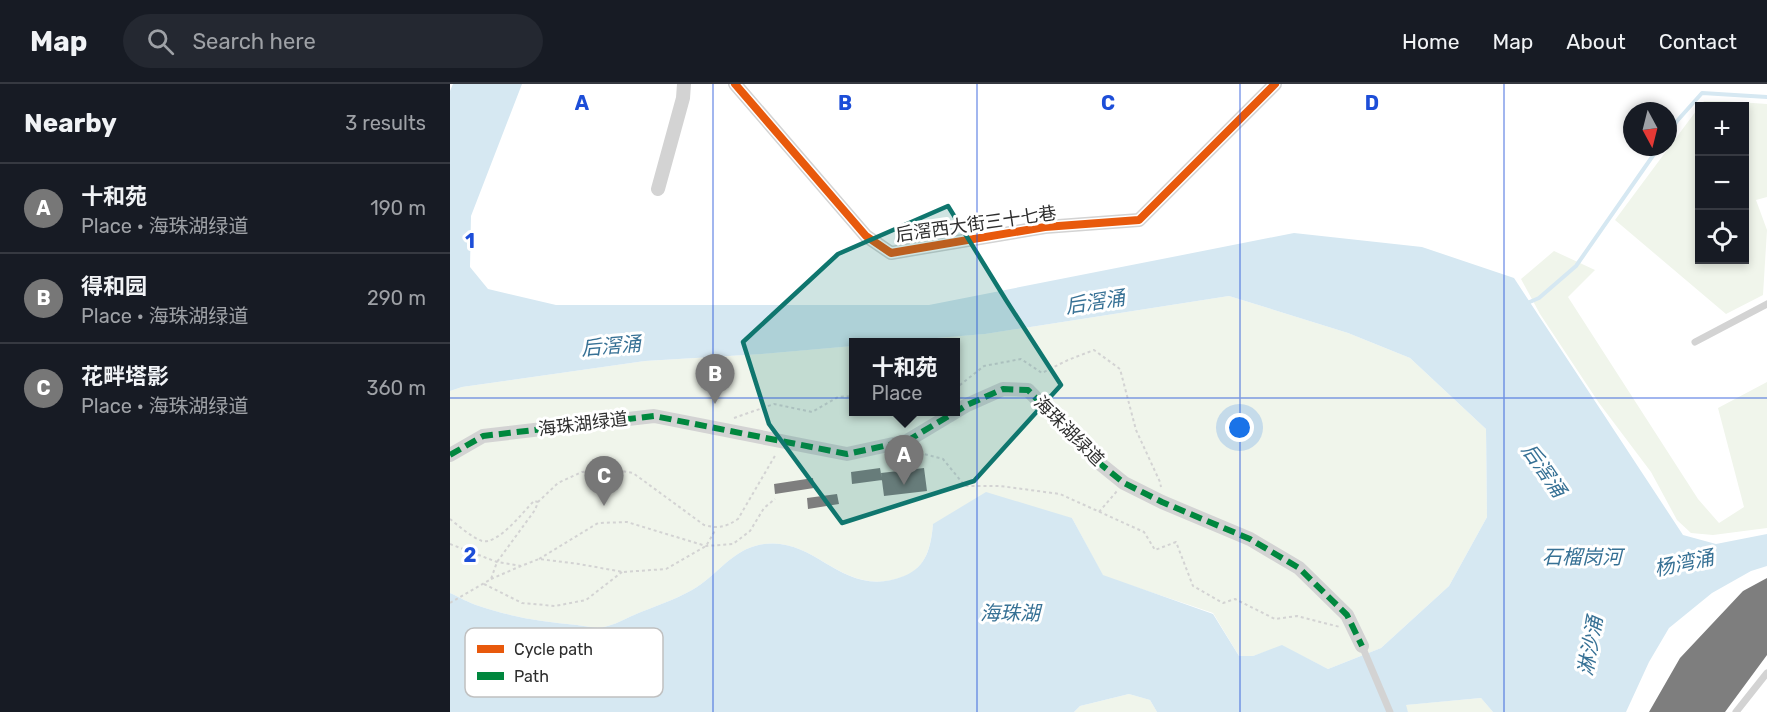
<!DOCTYPE html>
<html lang="en">
<head>
<meta charset="utf-8">
<style>
	:root { --surface:#171b24; --page:#242831; --text:#f1f3f6; --muted:#9ea1a6; --line:#363941; --accent:#777 }
	body { margin:0; font-family:Rubik,"Noto Sans SC",sans-serif; background:var(--page); color:var(--text) }
	.controls { position:absolute; right:18px; top:18px; display:grid; overflow:hidden; border-radius:0px; box-shadow:0 3px 9px #0003 }
	.controls button { width:54px; height:54px; display:grid; place-items:center; padding:0; border:0; border-bottom:2px solid var(--line); background:var(--surface); color:var(--text); font:30px sans-serif }
	.compass { position:absolute; left:1173px; top:18px; width:54px; height:54px; border-radius:50%; background:var(--surface); box-shadow:0 3px 9px #0003; rotate:173deg }
	.you { position:absolute; left:790px; top:344px; width:21px; height:21px; margin:-15px; border:4px solid #fff; border-radius:50%; background:#1a73e8; box-shadow:0 0 0 9px #1a73e833 }
	.badge { display:grid; place-items:center; width:39px; height:39px; border-radius:50%; background:var(--accent); color:#fff; font-size:20px; font-weight:700 }
	.pin { position:absolute; translate:-50% -50px; filter:drop-shadow(0 2px 3px #0008) }
	.pin::after { content:''; position:absolute; top:32px; width:21px; height:18px; background:inherit; clip-path:polygon(0 0,100% 0,50% 100%) }
	.popup { position:absolute; left:399px; top:254px; width:111px; height:78px; box-sizing:border-box; display:grid; place-content:center; border-radius:0px; background:var(--surface); filter:drop-shadow(0 2px 4px #0005); font-size:20px; white-space:nowrap; color:var(--muted) }
	.popup b { font-size:22px; color:var(--text) }
	.popup::after { content:''; position:absolute; left:50%; top:100%; margin-left:-12px; border:12px solid transparent; border-top-color:var(--surface) }
	.list { margin:0; padding:0; list-style:none }
	h2 { display:flex; justify-content:space-between; align-items:center; height:78px; margin:0; padding:0 24px; font-size:26px }
	h2 small { font-size:20px; font-weight:400; color:var(--muted) }
	.list li { display:grid; grid-template-columns:39px 1fr auto; gap:18px; align-items:center; box-sizing:border-box; height:90px; padding:0 24px; border-top:2px solid var(--line) }
	.list b { display:block; font-size:22px; white-space:nowrap }
	.list p { margin:0; font-size:20px; white-space:nowrap; color:var(--muted) }
	.list em { font-size:20px; font-style:normal; color:var(--muted) }
	.icon { flex:none; width:33px; height:33px; fill:none; stroke:currentColor; stroke-width:2; stroke-linecap:round; stroke-linejoin:round }
	.map { position:relative; flex:none; width:1317px; height:628px; overflow:hidden }
	header { display:flex; align-items:center; gap:36px; box-sizing:border-box; height:84px; padding:0 30px; background:var(--surface); border-bottom:2px solid var(--line) }
	header strong { font-size:28px }
	nav { display:flex; gap:33px; margin-inline-start:auto; font-size:21px }
	.search { width:420px; height:54px; background:var(--page); display:flex; align-items:center; gap:15px; box-sizing:border-box; padding:0 21px; border-radius:33px; color:var(--muted); font-size:22px }
	main { display:flex }
	aside { flex:1; background:var(--surface) }
	.map>svg:first-child { display:block }
	.green { fill:#f0f5eb }
	.water { fill:#d6e8f2 }
	.lines { fill:none; stroke-linecap:round; stroke-linejoin:round }
	.stream { stroke:#d6e8f2; stroke-width:4 }
	.building { fill:#7e7e7e }
	.path { stroke:#d3d3d3; stroke-width:2; stroke-dasharray:3 3; stroke-linecap:butt }
	.lane { stroke:#d3d3d3; stroke-width:7 }
	.street { stroke:#d3d3d3; stroke-width:14 }
	.quiet { stroke:#00873e; stroke-width:6; stroke-dasharray:12 6; stroke-linecap:butt }
	.cycleway-casing { stroke:#fff; stroke-width:11 }
	.cycleway { stroke:#e8590c; stroke-width:8 }
	.marked { fill:#0f766e; fill-opacity:0.2; stroke:#0f766e; stroke-width:4.5; stroke-linejoin:round }
	.grid { fill:none; stroke:#1d4ed8; stroke-width:1.5; stroke-opacity:0.55 }
	.labels { text-anchor:middle; dominant-baseline:central; stroke-width:6; stroke-linejoin:round; paint-order:stroke }
	.street-label { font-size:18px; fill:#2e2e2e; stroke:#fff }
	.water-label { font-size:20px; font-style:italic; fill:#377195; stroke:#fff }
	.key { fill:#fff; stroke:#c0c0c0; stroke-width:1.5 }
	.key-label { font-size:16px; fill:#2e2e2e }
	.grid-label { font-size:20px; text-anchor:middle; font-weight:bold; fill:#1d4ed8; stroke:#fff; stroke-width:6; stroke-linejoin:round; paint-order:stroke }
</style>
</head>
<body>
<header>
<strong>Map</strong>
<div class="search"><svg class="icon" aria-label="search" viewBox="0 0 24 24"><circle cx="10" cy="10" r="6"/><path d="M15 15l6 6"/></svg>Search here</div>
<nav><a>Home</a><a>Map</a><a>About</a><a>Contact</a></nav>
</header>
<main>
<aside>
<h2>Nearby<small>3 results</small></h2>
<ul class="list">
<li><span class="badge">A</span><div><b>十和苑</b><p>Place · 海珠湖绿道</p></div><em>190 m</em></li>
<li><span class="badge">B</span><div><b>得和园</b><p>Place · 海珠湖绿道</p></div><em>290 m</em></li>
<li><span class="badge">C</span><div><b>花畔塔影</b><p>Place · 海珠湖绿道</p></div><em>360 m</em></li>
</ul>
</aside>
<div class="map">
<svg width="1317" height="628" viewBox="0 0 1317 628">
	<rect width="100%" height="100%" fill="#fff"/>
	<path class="green" d="M1254,17H1274L1317,20V113L1306,116L1317,146L1313,211L1276,230L1165,136L1249,23L1250,176H1294V22H1250Z
		M1104,167L1145,186L1118,213L1248,415L1269,439L1294,423L1268,324L1317,298V444L1263,451L1241,449L1227,436L1201,388L1149,319L1090,230L1071,195Z
		M779,212L898,249L960,274L1036,345L1037,433L999,502L931,564L878,585L832,562L803,572H789L763,529L653,492L622,434L483,440C481,461 477,483 455,492C391,518 364,445 305,462C280,469 265,493 242,506C225,516 202,523 184,531C175,535 164,541 154,543C146,545 135,542 127,541C94,538 61,533 29,522C19,519 9,513 0,509V307L12,303L195,277L312,270L403,262V328H505V258H438L535,250Z
		M679,610L700,616L707,628H624L630,622Z
		M1031,614L1043,628H958L955,621Z"/>
	<path class="water" d="M3,0H72L21,132L20,183L38,205L106,221H479L844,149L972,163L1064,194L1233,451L1266,460L1317,450V482L1301,487L1262,509L1219,544L1199,578L1176,628H1043L1031,614L956,621L958,628H707L700,616L679,610L630,622L624,628H0V509C9,513 19,519 29,522C61,533 94,538 127,541C135,542 146,545 154,543C164,541 175,535 184,531C202,523 225,516 242,506C265,493 280,469 305,462C364,445 391,518 454,492C477,483 481,462 483,440L536,408L622,434L653,491L763,530L789,572H803L832,561L878,585L931,564L999,502L1037,433L1036,345L960,274L898,249L779,212L535,250L438,258H403V262L312,270L195,277L12,303L0,307V7Z"/>
	<g class="lines">
		<path class="stream" d="M1218,50L1227,37L1252,9L1317,13
			M1075,220L1089,214L1126,182L1209,63"/>
	</g>
	<path class="building" d="M430,384L432,396L402,400L401,388Z
		M474,384L477,407L434,412L431,389Z
		M363,394L364,404L325,410L324,400Z
		M387,410L389,420L358,425L357,414Z
		M1317,494V571L1275,628H1199L1230,574L1293,507Z"/>
	<g class="lines">
		<path class="path" d="M505,305L534,282L571,275L592,289L618,276L644,266L670,285L686,346L710,398L711,403
			M284,334L324,320L362,328L388,313L403,312
			M464,366L466,368L493,375L515,402H550L610,410L694,448L705,466L726,458L743,502L773,519L785,515L825,535L847,532L890,543
			M649,428L667,407
			M0,435C9,442 21,453 32,457C48,461 73,428 84,417L88,418
			M0,460L47,478L71,482L89,475L129,480L173,488L216,485L256,462L266,445
			M89,475L148,439L177,438L256,462L283,460L300,447L314,424L325,415
			M41,495L71,482
			M34,500L72,519L105,522L136,516L172,488
			M0,519L41,495L47,478L85,426L88,418L108,399L132,388L160,385L183,389L254,441C268,445 276,443 288,435L326,370"/>
		<path class="lane" d="M1245,258L1317,220
			M912,562L940,628
			M1286,628L1317,589"/>
		<path class="street" d="M285,0L416,152L441,169L595,143L689,136L825,0
			M208,105L233,14L234,0
			M0,371L33,352L204,332L397,370L457,357L517,321L553,305L578,306L648,378L674,399L712,418L800,455L849,484L897,531L912,562"/>
		<path class="quiet" d="M0,371L33,352L204,332L397,370L457,357L517,321L553,305L578,306L648,378L674,399L712,418L800,455L849,484L897,531L912,562"/>
		<defs>
			<path id="cycleway" d="M285,0L416,152L441,169L595,143L689,136L825,0"/>
		</defs>
		<use href="#cycleway" class="cycleway-casing"/>
		<use href="#cycleway" class="cycleway"/>
	</g>
	<path class="marked" d="M498,122L556,216L611,301L524,397L392,439L319,340L293,258L388,170Z"/>
	<path class="grid" d="M263,0V628M527,0V628M790,0V628M1054,0V628M0,314H1317"/>
	<g class="labels">
		<g class="street-label">
			<text transform="translate(526 140) rotate(-8)">后滘西大街三十七巷</text>
			<text transform="translate(133 340) rotate(-7)">海珠湖绿道</text>
			<text transform="translate(619 347) rotate(45)">海珠湖绿道</text>
		</g>
		<g class="water-label">
			<text transform="translate(645 218) rotate(-9)">后滘涌</text>
			<text transform="translate(161 262) rotate(-5)">后滘涌</text>
			<text transform="translate(1094 386) rotate(55)">后滘涌</text>
			<text x="1132" y="473">石榴岗河</text>
			<text transform="translate(1234 479) rotate(-12)">杨湾涌</text>
			<text x="560" y="529">海珠湖</text>
			<text transform="translate(1140 562) rotate(-80)">淋沙涌</text>
		</g>
	</g>
	<rect x="15" y="544" width="198" height="69" rx="9" class="key"/>
	<rect x="27" y="561" width="27" height="8" fill="#e8590c"/>
	<rect x="27" y="588" width="27" height="8" fill="#00873e"/>
	<g class="key-label">
		<text x="64" y="571">Cycle path</text>
		<text x="64" y="598">Path</text>
	</g>
	<g class="grid-label">
		<text x="132" y="26">A</text>
		<text x="395" y="26">B</text>
		<text x="658" y="26">C</text>
		<text x="922" y="26">D</text>
		<text x="20" y="164">1</text>
		<text x="20" y="478">2</text>
	</g>
</svg>
<div class="controls">
<button>+</button>
<button>−</button>
<button><svg class="icon" aria-label="locate" viewBox="0 0 24 24"><circle cx="12" cy="12" r="6"/><path d="M12 2v4M12 18v4M2 12h4M18 12h4"/></svg></button>
</div>
<svg class="compass" viewBox="-18 -18 36 36"><path d="M0-13l5 13h-10z" fill="#e53935"/><path d="M0 13l5-13h-10z" fill="#9ea1a6"/></svg>
<div class="you"></div>
<div class="pin badge" style="left:454px;top:401px">A</div>
<div class="popup"><b>十和苑</b>Place</div>
<div class="pin badge" style="left:265px;top:320px">B</div>
<div class="pin badge" style="left:154px;top:422px">C</div>
</div>
</main>
</body>
</html>
